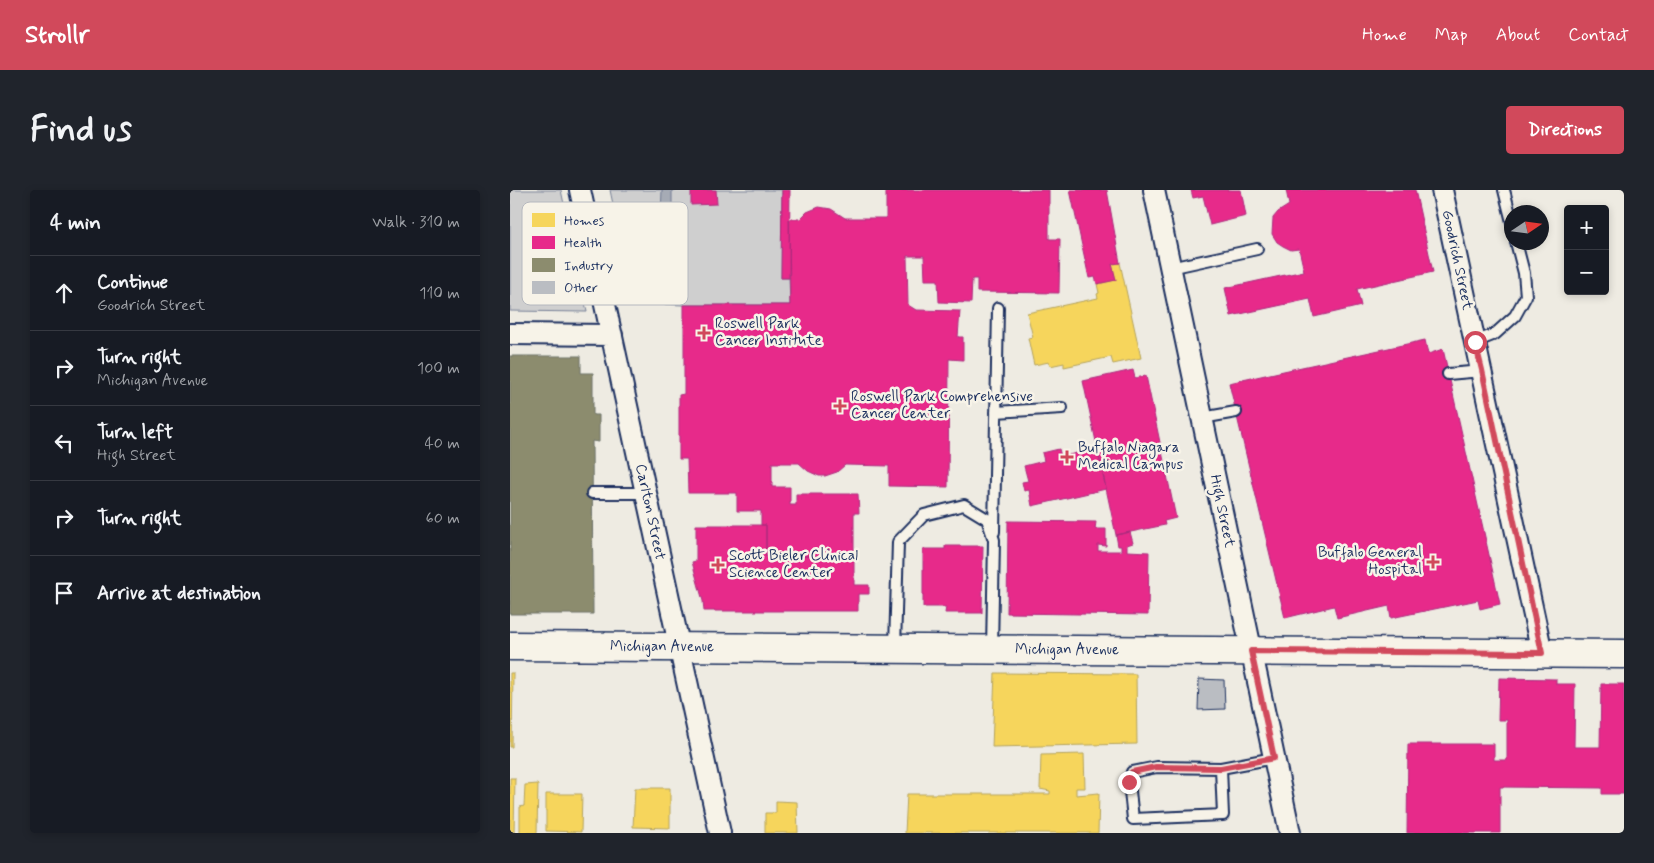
<!DOCTYPE html>
<html lang="en">
<head>
<meta charset="utf-8">
<style>
	:root { --surface:#171b24; --page:#20242c; --text:#f1f3f6; --muted:#9ea1a6; --line:#363941; --accent:#d1495b }
	body { margin:0; font-family:Mynerve,sans-serif; background:var(--page); color:var(--text) }
	.controls { position:absolute; right:15px; top:15px; display:grid; overflow:hidden; border-radius:5px; box-shadow:0 2px 8px #0003 }
	.controls button { width:45px; height:45px; display:grid; place-items:center; padding:0; border:0; border-bottom:1px solid var(--line); background:var(--surface); color:var(--text); font:25px sans-serif }
	.compass { position:absolute; left:994px; top:15px; width:45px; height:45px; border-radius:50%; background:var(--surface); box-shadow:0 2px 8px #0003; rotate:77deg }
	.stop { position:absolute; width:15px; height:15px; margin:-11px; border:4px solid #d1495b; border-radius:50%; background:#fff }
	.stop.end { background:#d1495b; border-color:#fff; box-shadow:0 1px 5px #0008 }
	.list { margin:0; padding:0; list-style:none }
	h2 { display:flex; justify-content:space-between; align-items:center; height:65px; margin:0; padding:0 20px; font-size:21px }
	h2 small { font-size:16px; font-weight:400; color:var(--muted) }
	.list li { display:grid; grid-template-columns:32px 1fr auto; gap:15px; align-items:center; box-sizing:border-box; height:75px; padding:0 20px; border-top:1px solid var(--line) }
	.list b { display:block; font-size:19px; white-space:nowrap }
	.list p { margin:0; font-size:16px; white-space:nowrap; color:var(--muted) }
	.list em { font-size:16px; font-style:normal; color:var(--muted) }
	.icon { flex:none; width:28px; height:28px; fill:none; stroke:currentColor; stroke-width:2; stroke-linecap:round; stroke-linejoin:round }
	.map { position:relative; flex:none; width:1114px; height:643px; overflow:hidden; border-radius:5px }
	header { display:flex; align-items:center; gap:30px; box-sizing:border-box; height:70px; padding:0 25px; background:var(--accent); color:#fff }
	header strong { font-size:24px }
	nav { display:flex; gap:28px; margin-inline-start:auto; font-size:18px }
	.intro { display:flex; align-items:center; justify-content:space-between; box-sizing:border-box; height:120px; padding:0 30px }
	h1 { margin:0; font-size:35px }
	.button { padding:12px 22px; border-radius:5px; background:var(--accent); color:#fff; font-size:18px; font-weight:700 }
	main { display:flex; gap:30px; padding:0 30px }
	aside { flex:1; background:var(--surface); border-radius:5px; box-shadow:0 2px 8px #0003 }
	.map>svg:first-child { display:block }
	.green { fill:#cfcfcf; stroke:#757f96 }
	.water { fill:#a6abb5; stroke:#6e7992 }
	.homes { fill:#f6d55c; stroke:#b4a35d }
	.health { fill:#e7298a; stroke:#aa2b7d }
	.industry { fill:#8c8c6e; stroke:#6a7069 }
	.building { fill:#babdc2; stroke:#1b2f5e }
	.lines { fill:none; stroke-linecap:round; stroke-linejoin:round }
	.lane-casing { stroke:#1b2f5e; stroke-width:14 }
	.street-casing { stroke:#1b2f5e; stroke-width:24 }
	.secondary-casing { stroke:#1b2f5e; stroke-width:31 }
	.lane { stroke:#f7f3e8; stroke-width:10 }
	.street { stroke:#f7f3e8; stroke-width:20 }
	.secondary { stroke:#f7f3e8; stroke-width:28 }
	.route { stroke:#d1495b; stroke-width:6 }
	.poi-dot { fill:#d1495b; stroke:#f7f3e8; stroke-width:2 }
	.labels { text-anchor:middle; dominant-baseline:central; stroke-width:5; stroke-linejoin:round; paint-order:stroke }
	.street-label { font-size:15px; fill:#1b2f5e; stroke:#f7f3e8 }
	.poi-label { font-size:15px; fill:#1b2f5e; stroke:#f7f3e8; text-anchor:start }
	.key { fill:#f7f3e8; stroke:#b5b8bf; stroke-width:1 }
	.key-label { font-size:14px; fill:#1b2f5e }
</style>
</head>
<body>
<header>
<strong>Strollr</strong>
<nav><a>Home</a><a>Map</a><a>About</a><a>Contact</a></nav>
</header>
<div class="intro"><h1>Find us</h1><a class="button">Directions</a></div>
<main>
<aside>
<h2>4 min<small>Walk · 310 m</small></h2>
<ul class="list">
<li><svg class="icon" aria-label="ahead" viewBox="0 0 24 24"><path d="M12 20V5M6 11l6-6 6 6"/></svg><div><b>Continue</b><p>Goodrich Street</p></div><em>110 m</em></li>
<li><svg class="icon" aria-label="right" viewBox="0 0 24 24"><path d="M7 20v-9h11M14 6l5 5-5 5"/></svg><div><b>Turn right</b><p>Michigan Avenue</p></div><em>100 m</em></li>
<li><svg class="icon" aria-label="left" viewBox="0 0 24 24"><path d="M17 20v-9H6M10 6l-5 5 5 5"/></svg><div><b>Turn left</b><p>High Street</p></div><em>40 m</em></li>
<li><svg class="icon" aria-label="right" viewBox="0 0 24 24"><path d="M7 20v-9h11M14 6l5 5-5 5"/></svg><div><b>Turn right</b></div><em>60 m</em></li>
<li><svg class="icon" aria-label="arrive" viewBox="0 0 24 24"><path d="M6 21V4h12l-3 4 3 4H6"/></svg><div><b>Arrive at destination</b></div></li>
</ul>
</aside>
<div class="map">
<svg width="1114" height="643" viewBox="0 0 1114 643">
	<rect width="100%" height="100%" fill="#eeebe2"/>
	<filter id="ink" filterUnits="userSpaceOnUse"><feTurbulence type="fractalNoise" baseFrequency=".02" numOctaves="2"/><feDisplacementMap in="SourceGraphic" scale="10" xChannelSelector="R" yChannelSelector="G"/><feConvolveMatrix kernelMatrix="1 2 1 2 8 2 1 2 1" color-interpolation-filters="sRGB"/></filter>
	<g filter="url(#ink)">
		<path class="green" d="M0,0H51L77,122L0,121Z
			M100,0H272L271,88H279L280,115H174L124,113Z"/>
		<path class="water" d="M152,0H162V26H151Z"/>
		<path class="homes" d="M610,73L631,168L603,174L601,167L554,177V173L540,176L539,172L524,175L518,148L523,147L517,123L588,108L587,104L589,103L587,94L606,90L602,74Z
			M0,483H3L2,557H0Z
			M485,483L626,484L627,554L482,557Z
			M574,564L575,598H566V605L589,603L588,643H395L397,604H540V601L530,599L531,565Z
			M0,588H5L4,643H0Z
			M28,594L27,643H10V617L14,616L15,595Z
			M125,598H160V638L123,637Z
			M36,604H72L71,642L36,641Z
			M266,611L287,612L288,643H255V623H266Z"/>
		<path class="health" d="M181,0H206L207,14L181,15Z
			M272,0H280L279,88H271Z
			M376,0H539V49H550L549,103L467,102V89H462L461,113L429,112L428,90H415L414,66H397L398,115L406,120L450,121L448,147H453V170L439,169L438,297L379,296V276L335,275L327,282L315,286H309L298,281L289,273H262V297H280V315H286V304H348L349,323H344V366H256V335H251V321H227V303H178L177,269H169V205L174,204V115H280L279,29H290L297,22L309,17L321,19L335,28H376Z
			M560,0H597L610,73L602,74L606,90L587,94L585,87L579,88Z
			M681,0H731L736,26L700,35L693,6L683,8Z
			M776,0H905L923,82L847,99L851,116L826,122L804,127L800,109L721,126L715,98L794,81L789,59L781,60L773,56L767,52L762,44L763,28L768,22L779,15Z
			M915,150L918,164L933,159L990,414L970,419L968,410L881,428L879,416L827,428L824,416L775,428L719,193Z
			M623,180L625,188L636,186L666,328L654,331L655,335L606,345L573,191Z
			M587,258L596,299L522,316L519,300L514,301L512,292L518,291L514,276L534,271L532,263L549,259L551,267Z
			M498,331L586,332L585,339H596V356L588,355V361H611V356H608L606,345L620,342L623,353L617,355V361L639,362L638,425L497,423Z
			M186,335H256V366H344V395H359V404H348V421H194L193,411L182,372L186,371Z
			M435,356H473L472,423H435L436,417H413V359H435Z
			M989,488L1046,489V494H1065L1064,557H1090L1091,494H1114V604H1092V598L990,597V643H897L898,554H984V570H997V530H988Z"/>
		<path class="industry" d="M0,166H71V183H83V225H89V252L82,251L83,424H0Z"/>
		<path class="building" d="M689,489L714,490L715,519L688,520Z"/>
		<g class="lines">
			<defs>
				<path id="lane" d="M994,0L1002,32
					M660,78L747,59
					M965,152L985,144L1005,126L1016,106L1014,83L1006,52
					M938,184L972,181
					M486,222L552,218
					M692,228L726,222
					M82,303H136
					M484,342L488,118
					M385,457L388,352L414,325L454,315L477,329L484,350L482,459
					M711,578L713,625L623,629L619,592L622,582L647,577L711,578L764,568"/>
				<path id="street" d="M70,0L210,643
					M644,0L780,643
					M932,0L1032,463
					M0,144L102,145"/>
				<path id="secondary" d="M0,456L1114,464"/>
			</defs>
			<use href="#lane" class="lane-casing"/>
			<use href="#street" class="street-casing"/>
			<use href="#secondary" class="secondary-casing"/>
			<use href="#lane" class="lane"/>
			<use href="#street" class="street"/>
			<use href="#secondary" class="secondary"/>
		</g>
	</g>
	<g class="lines" filter="url(#ink)">
		<path class="route" d="M619,592L622,582L646,577L711,578L764,568L741,461L1032,463L972,180L965,152"/>
	</g>
	<g class="poi-dot">
		<path d="M191.5 135.5h5v5h5v5h-5v5h-5v-5h-5v-5h5z"/>
		<path d="M327.5 208.5h5v5h5v5h-5v5h-5v-5h-5v-5h5z"/>
		<path d="M554.5 259.5h5v5h5v5h-5v5h-5v-5h-5v-5h5z"/>
		<path d="M920.5 364.5h5v5h5v5h-5v5h-5v-5h-5v-5h5z"/>
		<path d="M205.5 367.5h5v5h5v5h-5v5h-5v-5h-5v-5h5z"/>
	</g>
	<g class="labels">
		<g class="street-label">
			<text transform="translate(947 70) rotate(78)">Goodrich Street</text>
			<text transform="translate(712 321) rotate(78)">High Street</text>
			<text transform="translate(140 322) rotate(78)">Carlton Street</text>
			<text x="152" y="457">Michigan Avenue</text>
			<text x="557" y="460">Michigan Avenue</text>
		</g>
		<g class="poi-label">
			<text x="205" y="134">Roswell Park<tspan x="205" dy="17">Cancer Institute</tspan></text>
			<text x="341" y="207">Roswell Park Comprehensive<tspan x="341" dy="17">Cancer Center</tspan></text>
			<text x="568" y="258">Buffalo Niagara<tspan x="568" dy="17">Medical Campus</tspan></text>
			<text x="912" y="363" text-anchor="end">Buffalo General<tspan x="912" dy="17">Hospital</tspan></text>
			<text x="219" y="366">Scott Bieler Clinical<tspan x="219" dy="17">Science Center</tspan></text>
		</g>
	</g>
	<rect x="12" y="12" width="166" height="103" rx="8" class="key"/>
	<rect x="22" y="23" width="23" height="14" fill="#f6d55c"/>
	<rect x="22" y="46" width="23" height="13" fill="#e7298a"/>
	<rect x="22" y="68" width="23" height="14" fill="#8c8c6e"/>
	<rect x="22" y="91" width="23" height="13" fill="#babdc2"/>
	<g class="key-label">
		<text x="54" y="35">Homes</text>
		<text x="54" y="57">Health</text>
		<text x="54" y="80">Industry</text>
		<text x="54" y="102">Other</text>
	</g>
</svg>
<div class="controls">
<button>+</button>
<button>−</button>
</div>
<svg class="compass" viewBox="-18 -18 36 36"><path d="M0-13l5 13h-10z" fill="#e53935"/><path d="M0 13l5-13h-10z" fill="#9ea1a6"/></svg>
<div class="stop" style="left:965px;top:152px"></div>
<div class="stop end" style="left:619px;top:592px"></div>
</div>
</main>
</body>
</html>
